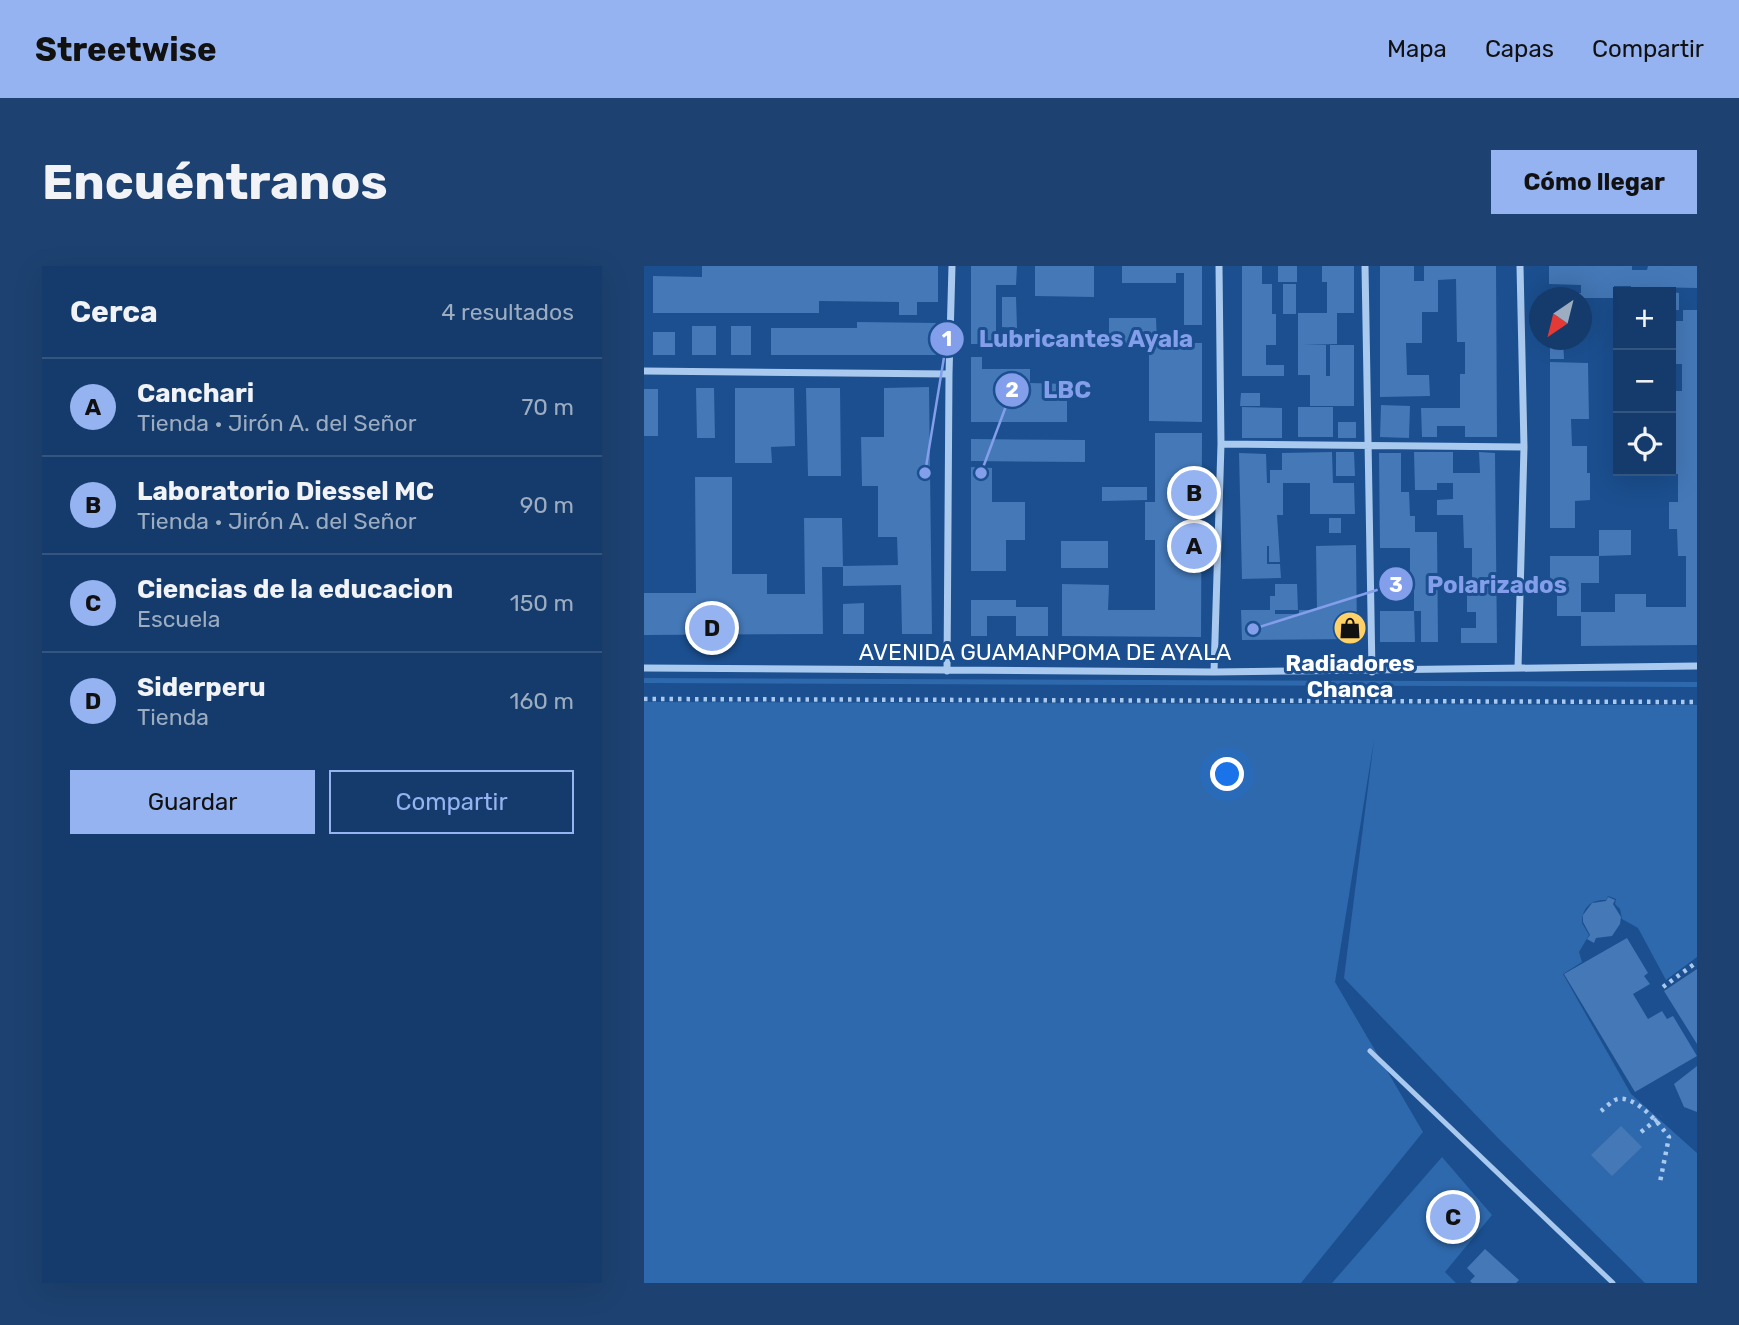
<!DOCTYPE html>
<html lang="es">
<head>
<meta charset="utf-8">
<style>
	:root { --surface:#143b6b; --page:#1d4271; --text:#f1f3f6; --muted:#9dadc1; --line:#33557e; --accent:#95b2f1 }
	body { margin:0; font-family:Rubik,sans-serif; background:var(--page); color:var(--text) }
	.controls { position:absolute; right:21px; top:21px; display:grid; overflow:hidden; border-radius:0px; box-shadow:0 7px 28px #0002 }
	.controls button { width:63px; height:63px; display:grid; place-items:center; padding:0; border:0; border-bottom:2px solid var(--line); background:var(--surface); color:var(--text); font:35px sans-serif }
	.compass { position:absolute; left:885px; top:21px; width:63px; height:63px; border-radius:50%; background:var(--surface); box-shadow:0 7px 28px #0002; rotate:215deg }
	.you { position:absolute; left:584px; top:509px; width:24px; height:24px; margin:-18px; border:5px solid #fff; border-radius:50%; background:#1a73e8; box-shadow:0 0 0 10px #1a73e833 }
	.badge { display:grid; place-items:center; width:46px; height:46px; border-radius:50%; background:var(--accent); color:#111; font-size:23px; font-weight:700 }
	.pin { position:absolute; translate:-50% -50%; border:4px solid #fff; box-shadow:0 2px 7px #0006 }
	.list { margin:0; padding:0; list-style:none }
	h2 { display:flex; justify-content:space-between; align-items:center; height:91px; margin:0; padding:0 28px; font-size:30px }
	h2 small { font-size:23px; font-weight:400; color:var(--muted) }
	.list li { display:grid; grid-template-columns:46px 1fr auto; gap:21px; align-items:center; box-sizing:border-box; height:98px; padding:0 28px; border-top:2px solid var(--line) }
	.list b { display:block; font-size:26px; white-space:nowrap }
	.list p { margin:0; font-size:23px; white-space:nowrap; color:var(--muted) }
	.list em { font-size:23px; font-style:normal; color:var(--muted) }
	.actions { display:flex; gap:14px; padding:21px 28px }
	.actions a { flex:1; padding:16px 0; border:2px solid var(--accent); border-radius:0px; text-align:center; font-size:24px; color:var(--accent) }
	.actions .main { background:var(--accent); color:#111 }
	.icon { flex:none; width:38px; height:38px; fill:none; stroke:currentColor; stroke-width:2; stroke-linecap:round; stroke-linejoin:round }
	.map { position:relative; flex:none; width:1053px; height:1017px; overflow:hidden; border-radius:0px }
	header { display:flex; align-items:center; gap:42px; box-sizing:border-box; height:98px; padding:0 35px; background:var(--accent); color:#111 }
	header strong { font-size:33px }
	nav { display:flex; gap:38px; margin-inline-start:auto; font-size:24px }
	.intro { display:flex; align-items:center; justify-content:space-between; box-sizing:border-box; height:168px; padding:0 42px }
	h1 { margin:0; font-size:49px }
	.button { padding:18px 32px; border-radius:0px; background:var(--accent); color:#111; font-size:24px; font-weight:700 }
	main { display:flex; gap:42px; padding:0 42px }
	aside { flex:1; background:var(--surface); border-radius:0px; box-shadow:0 7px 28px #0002 }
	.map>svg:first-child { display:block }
	.green { fill:#2e69ad }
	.building { fill:#4478b7 }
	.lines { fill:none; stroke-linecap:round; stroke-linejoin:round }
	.path { stroke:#a9c9ee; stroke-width:4.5; stroke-dasharray:3.5 5; stroke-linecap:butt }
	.lane { stroke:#a9c9ee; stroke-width:5 }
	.street { stroke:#a9c9ee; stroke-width:7 }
	.labels { text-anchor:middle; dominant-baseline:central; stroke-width:6; stroke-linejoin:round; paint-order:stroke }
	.street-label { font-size:23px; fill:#fff; stroke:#1b4f8f }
	.poi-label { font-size:23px; font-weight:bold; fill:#fff; stroke:#1b4f8f }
	.leader { fill:none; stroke:#839eea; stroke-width:2.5 }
	.callout-dot { fill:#839eea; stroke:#1b4f8f; stroke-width:2.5 }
	.mark-label { font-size:21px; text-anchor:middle; font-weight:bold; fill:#fff }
	.callout-label { font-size:24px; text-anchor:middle; font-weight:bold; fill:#839eea; stroke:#1b4f8f; stroke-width:6; stroke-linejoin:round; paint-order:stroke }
</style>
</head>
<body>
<header>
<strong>Streetwise</strong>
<nav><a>Mapa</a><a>Capas</a><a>Compartir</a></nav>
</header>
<div class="intro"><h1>Encuéntranos</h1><a class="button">Cómo llegar</a></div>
<main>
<aside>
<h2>Cerca<small>4 resultados</small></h2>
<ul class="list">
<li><span class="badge">A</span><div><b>Canchari</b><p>Tienda · Jirón A. del Señor</p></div><em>70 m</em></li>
<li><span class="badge">B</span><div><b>Laboratorio Diessel MC</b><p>Tienda · Jirón A. del Señor</p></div><em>90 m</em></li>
<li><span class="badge">C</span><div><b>Ciencias de la educacion</b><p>Escuela</p></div><em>150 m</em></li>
<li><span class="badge">D</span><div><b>Siderperu</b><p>Tienda</p></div><em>160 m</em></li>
</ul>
<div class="actions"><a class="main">Guardar</a><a>Compartir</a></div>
</aside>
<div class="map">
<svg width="1053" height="1017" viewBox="0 0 1053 1017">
	<rect width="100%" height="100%" fill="#1b4f8f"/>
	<path class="green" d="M0,412L1053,416V421L0,417Z
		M0,436L1053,439V691L1022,714L994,662L978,653L976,643L971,638L972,633L964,630L962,634C947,633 938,642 938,657L945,669L935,686L938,696L919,708L987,828L1053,887V1017H1001L854,872L700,712L730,474L691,716L779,866L657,1017H0Z
		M798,891L848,949L801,1006L812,1017H688Z"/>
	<path class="building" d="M58,0H294V36H273V49H255V36L175,35V47H9V10L58,11Z
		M327,0H373L372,19H352V78H327Z
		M391,0H450V31L391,30Z
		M478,0H558V59H540V7H532V17H478Z
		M598,0H618V18H628V48H632V79H622V99H640V110H598Z
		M634,0H653V16H634Z
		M678,0H710V47H693V78L659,79H682V110H686V79H710V140H666V109H654V47H683V16H678Z
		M736,0H770V15H780V0H852L853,171H821V160H793V171H778L777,142H816V108H821V76H813L812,13L794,14V46H778V77H762L763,109H785L786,130L736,131Z
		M905,0H988V4H1003L1004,0H1053V22L1003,21V26H987V20H970V32H905V27H937V19L905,18Z
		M639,18H652V48H639Z
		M1027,26L1035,27V44H1027Z
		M358,31H372L373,62L358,61Z
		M1039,44H1053V379L937,380V350H913V317H906V290H955V317H937V346H971V328H1002V341H1042V290H1034L1033,263H1025V236H1034V208H1024V205H1027V180H1032V125H1038V98H1027V55H1039Z
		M465,52H512L513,77H558V156L505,155V77H465Z
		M213,56L294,57V89H127V62H213Z
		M48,60H72V89H48Z
		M87,60H107V89H87Z
		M9,66H31V89H9Z
		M906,74H919L920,93H906Z
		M327,91H338V103H386V117L423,118V156H327Z
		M906,96L944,97L945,153H927L928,180H943V207H946V234L931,235V262H906Z
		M285,121L288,368H258L257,319L199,320V300L254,299L253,271H234V220H218L217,171H240V122Z
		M52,122H70L71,172H53Z
		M91,122H150L151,180L127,181L128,197H91Z
		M162,122H196L197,210H164Z
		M0,123H14V170H0Z
		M597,127H616V140H596Z
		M737,139L766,140L765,172L736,171Z
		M598,141L638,142V172H598Z
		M654,141H689V171H654Z
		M694,156H712V172H694Z
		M511,167H558L557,371L418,370V318L465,319L464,344H511V274H501V236H511Z
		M327,173L441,174V196L327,195Z
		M688,186L689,217H710L711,248H666V217H639V249H633L636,296H625V280H623V298H636L637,312L598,313L595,187L622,188L623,217H626V204H638V187Z
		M692,186H710L711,210H692Z
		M770,186H809V207H836L835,186L851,187L853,377H817V362H832V346H823V314H828V282H820L819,249H793V234L809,233V217H793V224H771Z
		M735,187H757V226H765L766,250H771V266H793L794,376H777V345H770V313H766V282H736Z
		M327,201L348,202V236H381V274H362V305H327Z
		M51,211H88V308H123V328H161L160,252H198L199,301H178L179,368L0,369V327H52Z
		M458,221H503V234L458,235Z
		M685,252H697V267H685Z
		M955,264H987V289L955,290Z
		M417,275H464V302H417Z
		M712,279L713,373L598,374L597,344H626V330H631V318H653L654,344H631V348H655V344H673L672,280Z
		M327,334H372V341H404V370H372V350H343V370H327Z
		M220,337V368H199V338Z
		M736,345H770L771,376H736Z
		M964,631L971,634L969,638L977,651L976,658L968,670L952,672L950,677L943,673L946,669L939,656V649L948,637L962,635Z
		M983,672L1004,707L1000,710L1006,718L989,728L1004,753L1018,745L1023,753L1029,750L1053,790L991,826L920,708Z
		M1053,703V778L1020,725Z
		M1053,800V846L1040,841L1030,818Z
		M977,860L998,881L968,910L947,889Z
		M841,983L875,1014L872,1017H828L826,1015L831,1010L823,1002Z"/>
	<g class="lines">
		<path class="path" d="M0,433L1053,436
			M1019,721L1053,696
			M957,845C961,842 967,836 971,834C990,826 1016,859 1025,871L1016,916
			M997,866L1017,850"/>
		<path class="lane" d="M726,785L969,1017"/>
		<path class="street" d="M721,0L728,406
			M0,105L305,108
			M577,178L880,181
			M0,402L570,406L1053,400
			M874,402L880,181L876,0
			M303,405L305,108L308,0
			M570,406L577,178L575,0"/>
	</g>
	<defs>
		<symbol id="shop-disc" viewBox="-11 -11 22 22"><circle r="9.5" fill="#ffd166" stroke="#1b4f8f"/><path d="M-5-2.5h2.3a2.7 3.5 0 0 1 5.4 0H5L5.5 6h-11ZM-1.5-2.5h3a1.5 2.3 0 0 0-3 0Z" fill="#111"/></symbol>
	</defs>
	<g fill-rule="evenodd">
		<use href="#shop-disc" x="687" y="343" width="38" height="38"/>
	</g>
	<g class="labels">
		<g class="street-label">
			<text x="401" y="386">AVENIDA GUAMANPOMA DE AYALA</text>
		</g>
		<g class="poi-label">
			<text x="706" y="397">Radiadores<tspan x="706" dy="26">Chanca</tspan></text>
		</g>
	</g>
	<path class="leader" d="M281 207L303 73M337 207L368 124M609 363L752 318"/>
	<g class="callout-dot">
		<circle cx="281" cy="207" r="7"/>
		<circle cx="337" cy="207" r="7"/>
		<circle cx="609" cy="363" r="7"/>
		<circle cx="303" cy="73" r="18"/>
		<circle cx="368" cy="124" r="18"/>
		<circle cx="752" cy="318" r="18"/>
	</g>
	<g class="mark-label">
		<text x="303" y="80">1</text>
		<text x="368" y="131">2</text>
		<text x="752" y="326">3</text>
	</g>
	<g class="callout-label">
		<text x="442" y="81">Lubricantes Ayala</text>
		<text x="423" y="132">LBC</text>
		<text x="853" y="327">Polarizados</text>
	</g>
</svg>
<div class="controls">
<button>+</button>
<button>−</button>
<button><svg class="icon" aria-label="locate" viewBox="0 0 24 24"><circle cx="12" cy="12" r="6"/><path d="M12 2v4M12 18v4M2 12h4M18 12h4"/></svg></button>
</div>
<svg class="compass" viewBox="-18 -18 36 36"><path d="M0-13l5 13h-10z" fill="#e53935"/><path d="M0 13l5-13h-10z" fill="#9dadc1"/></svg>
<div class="you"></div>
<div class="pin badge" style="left:550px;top:280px">A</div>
<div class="pin badge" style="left:550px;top:227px">B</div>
<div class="pin badge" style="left:809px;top:951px">C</div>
<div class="pin badge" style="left:68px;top:362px">D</div>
</div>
</main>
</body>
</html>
